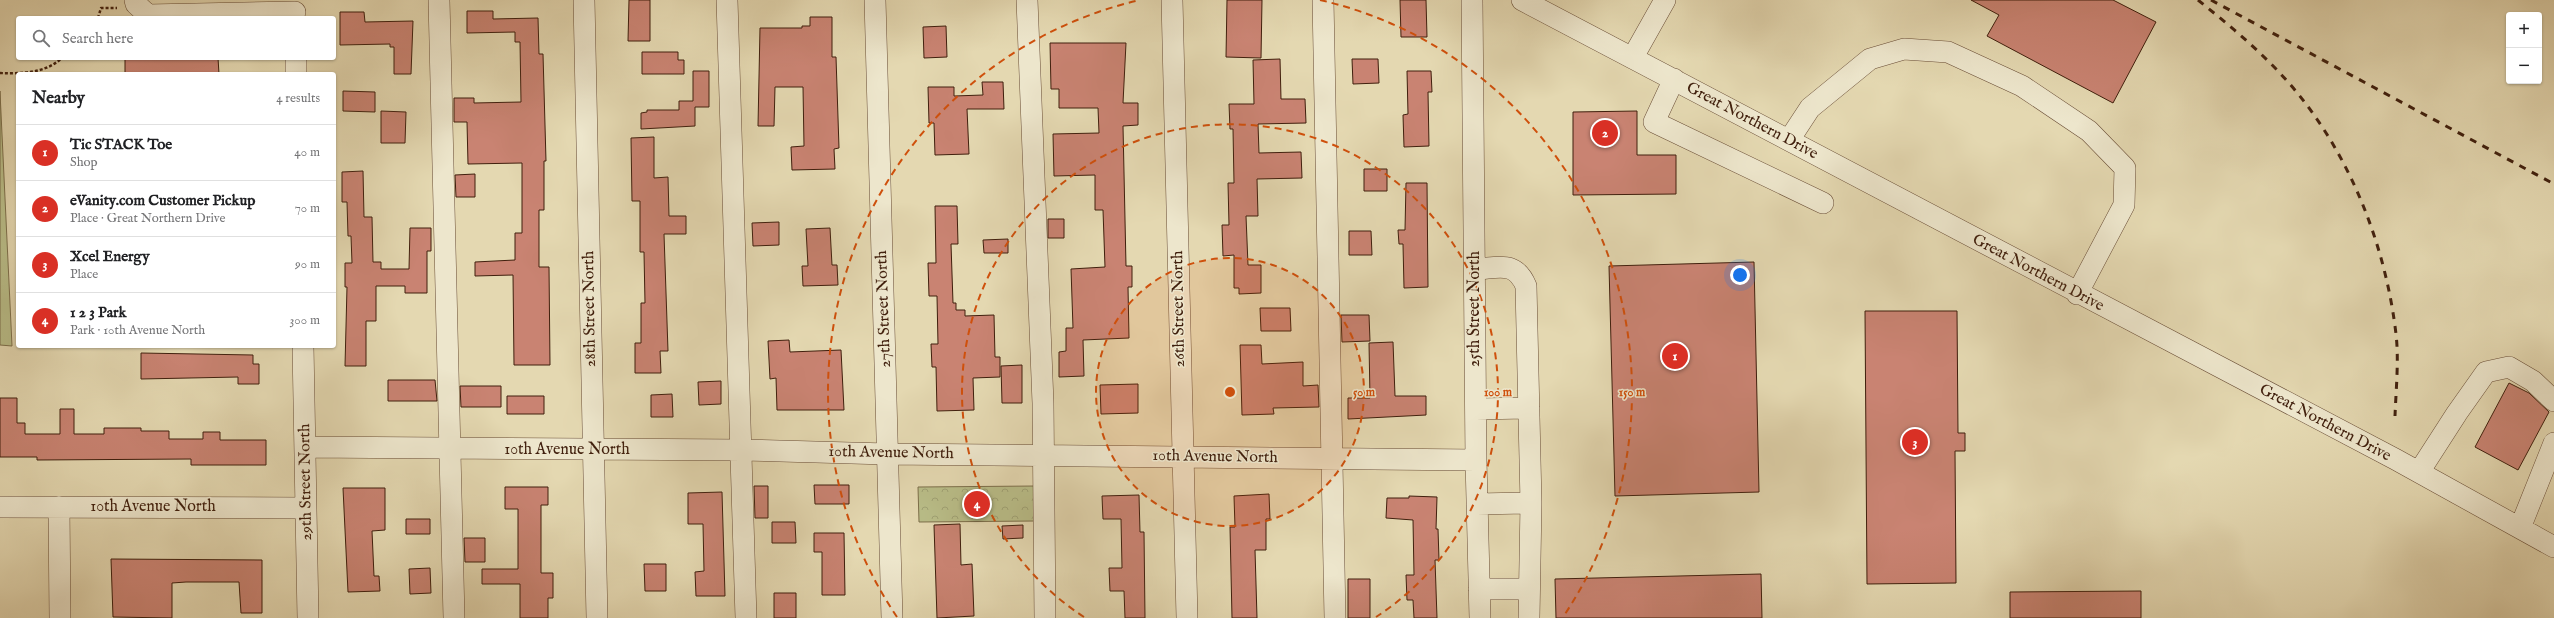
<!DOCTYPE html>
<html lang="en">
<head>
<meta charset="utf-8">
<style>
	:root { --surface:#fff; --page:#f2f2f2; --text:#202124; --muted:#757577; --line:#e0e0e0; --accent:#d93025 }
	body { margin:0; font-family:"IM FELL English",serif; background:var(--page); color:var(--text) }
	.controls { position:absolute; right:12px; top:12px; display:grid; overflow:hidden; border-radius:4px; box-shadow:0 1px 3px #0004 }
	.controls button { width:36px; height:36px; display:grid; place-items:center; padding:0; border:0; border-bottom:1px solid var(--line); background:var(--surface); color:var(--text); font:20px sans-serif }
	.you { position:absolute; left:1740px; top:275px; width:14px; height:14px; margin:-10px; border:3px solid #fff; border-radius:50%; background:#1a73e8; box-shadow:0 0 0 6px #1a73e833 }
	.badge { display:grid; place-items:center; width:26px; height:26px; border-radius:50%; background:var(--accent); color:#fff; font-size:13px; font-weight:700 }
	.pin { position:absolute; translate:-50% -50%; border:2px solid #fff; box-shadow:0 1px 4px #0006 }
	.list { margin:0; padding:0; list-style:none }
	h2 { display:flex; justify-content:space-between; align-items:center; height:52px; margin:0; padding:0 16px; font-size:17px }
	h2 small { font-size:13px; font-weight:400; color:var(--muted) }
	.list li { display:grid; grid-template-columns:26px 1fr auto; gap:12px; align-items:center; box-sizing:border-box; height:56px; padding:0 16px; border-top:1px solid var(--line) }
	.list b { display:block; font-size:15px; white-space:nowrap }
	.list p { margin:0; font-size:13px; white-space:nowrap; color:var(--muted) }
	.list em { font-size:13px; font-style:normal; color:var(--muted) }
	.icon { flex:none; width:22px; height:22px; fill:none; stroke:currentColor; stroke-width:2; stroke-linecap:round; stroke-linejoin:round }
	.map { position:relative; flex:none; width:2554px; height:618px; overflow:hidden }
	.search { position:absolute; background:var(--surface); box-shadow:0 1px 3px #0004; left:16px; top:16px; width:320px; height:44px; display:flex; align-items:center; gap:10px; box-sizing:border-box; padding:0 14px; border-radius:4px; color:var(--muted); font-size:15px }
	.panel { position:absolute; background:var(--surface); box-shadow:0 1px 3px #0004; left:16px; top:72px; width:320px; height:276px; border-radius:4px }
	.map>svg:first-child { display:block }
	.green { fill:#b9bd88; stroke:#7c6e4a }
	.forest { fill:url(#forest-crowns); stroke:#7c6e4a }
	.building { fill:#c98372; stroke:#401f0d }
	.lines { fill:none; stroke-linecap:round; stroke-linejoin:round }
	.minor-casing { stroke:#694d36; stroke-width:22 }
	.path { stroke:#401f0d; stroke-width:2.5; stroke-dasharray:3 2; stroke-linecap:butt }
	.minor { stroke:#ede6cc; stroke-width:21 }
	.rail { stroke:#401f0d; stroke-width:3; stroke-dasharray:7 7; stroke-linecap:butt }
	.ring { fill:none; stroke:#cf500c; stroke-width:2; stroke-dasharray:7 5 }
	.labels { text-anchor:middle; dominant-baseline:central; stroke-width:3; stroke-linejoin:round; paint-order:stroke }
	.street-label { font-size:16px; fill:#401f0d; stroke:#ede6cc }
	.centre { fill:#cf500c; stroke:#ede6cc; stroke-width:2 }
	.ring-label { font-size:12px; text-anchor:middle; font-weight:bold; fill:#cf500c; stroke:#ede6cc; stroke-width:3; stroke-linejoin:round; paint-order:stroke }
</style>
</head>
<body>
<div class="map">
<svg width="2554" height="618" viewBox="0 0 2554 618">
	<defs>
		<pattern id="forest-crowns" width="20" height="18" patternUnits="userSpaceOnUse"><rect width="20" height="18" fill="#b9bd88"/><path d="M2 6a3 3 0 1 1 6 0M12 15a3 3 0 1 1 6 0" fill="none" stroke="#a0a274"/></pattern>
	</defs>
	<rect width="100%" height="100%" fill="#e4d8b1"/>
	<filter id="stains"><feTurbulence type="fractalNoise" baseFrequency=".005" numOctaves="4"/><feColorMatrix values="0 0 0 0 .2 0 0 0 0 .09 0 0 0 0 .02 0 0 0 .5 -.17"/></filter>
	<radialGradient id="worn" r=".72"><stop offset=".6" stop-color="#630" stop-opacity="0"/><stop offset="1" stop-color="#630" stop-opacity=".3"/></radialGradient>
	<path class="green" d="M0,91V92L12,346L0,345Z"/>
	<path class="forest" d="M1036,486V521L919,522L918,487Z"/>
	<path class="building" d="M629,0H650V41H628Z
		M1227,0H1262L1261,58L1226,57Z
		M1400,0H1426L1427,37H1401Z
		M1971,0H2113L2156,22L2113,103L1987,36L1999,15Z
		M467,11H493V19L538,18L539,54H543L546,161H544V210H539V267H549L550,365H514L513,275L475,276V262L515,260V233H522V163L468,164L467,122H454V98H474V103L521,102L520,42H515V32L467,33Z
		M340,12H364L365,22L413,21L411,74H394V47H390V44L340,45Z
		M810,17H832V57H836L839,148L834,149L835,169L792,170L791,147L804,146L803,87H775L774,126H758L760,28H802V26H810Z
		M946,26L947,57L924,58L923,27Z
		M1050,43H1126L1123,103H1138V125L1123,126L1126,266H1132V287H1128L1129,338L1083,340L1084,376L1059,377V352L1066,351V328H1073L1071,269L1105,267L1103,210H1095V175L1054,176L1053,134L1099,133L1098,108H1059V89H1051Z
		M642,52H678V60H684V74H642Z
		M125,58H218L219,74H125Z
		M1280,59L1281,99H1305L1306,123L1258,124L1259,153L1301,152L1302,178L1257,179L1258,216H1246L1248,265H1261V293L1239,294V288H1234V255L1223,256L1222,225H1229L1228,183H1234L1233,129H1230L1229,104H1254L1253,60Z
		M1352,59H1378L1379,83L1353,84Z
		M693,71H709V107H695V126L641,129V113L647,112V110H679V101H693Z
		M1407,71H1431L1432,92H1428L1429,146L1404,147L1403,115L1408,114Z
		M982,82H1003L1004,109H967L969,154L935,155L934,123H929L928,87H954V96L983,95Z
		M343,91L375,92V112L343,111Z
		M381,111L406,112L405,143H381Z
		M1637,111V155H1676V194L1573,195V112Z
		M654,137V178L668,177L669,216H686V234H664L668,351H660L661,373H635V343H641V303H645L644,252H640V201H632L631,138Z
		M1364,169H1387V191H1364Z
		M363,171L364,217H372L373,262H381V269H409L410,228H431V251H427V293H405V286H376V321H366V366H345L347,287H345V263H352L351,236H348L347,202H342V172Z
		M475,174V197H456L455,175Z
		M1406,183H1427L1428,287L1404,288L1403,244H1399L1398,230H1405Z
		M935,206H957L958,244H951L953,303H956V310H965V316L994,315L995,357H1000V377L973,378L974,410L937,411L936,367H932L931,344H938L937,296H929L928,263H936Z
		M1048,219H1064V238H1048Z
		M779,222V245L753,246L752,223Z
		M830,228L832,265H837L838,285L803,286L802,266H808L806,229Z
		M1349,231H1371L1372,255H1349Z
		M1008,239V253H984L983,240Z
		M1754,262L1759,492L1615,496L1609,266Z
		M1260,308H1290L1291,331H1261Z
		M1865,311H1957L1958,433H1965V451H1955L1956,583L1867,584Z
		M1341,315H1369L1370,341L1342,342Z
		M789,340L790,352L841,350L844,410H777L776,378L770,379L768,341Z
		M1393,342L1395,396H1426V415L1348,419V398H1370L1369,343Z
		M1240,345H1261L1262,364L1303,362V386L1318,385L1319,407L1273,408L1274,414L1242,415Z
		M141,353L253,355V364H259V384H238V377L141,379Z
		M1022,365V403H1002L1001,366Z
		M388,380H435L437,401H388Z
		M721,381V404L699,405L698,382Z
		M2509,383L2529,393L2549,412L2518,470L2475,447Z
		M1138,384V413L1101,414L1100,385Z
		M460,386H501V407H461Z
		M672,394L673,417H651V395Z
		M507,396H544V414H507Z
		M0,398H17V423H25V434H60V409H74V434H104V428H141V431H169V439H203V432H220V440H266V465H191V459L37,460V457H0Z
		M814,485H849V504H815Z
		M754,486H768V518H755Z
		M505,487H548V505H541V573H553V598H548V618H520V584H482V569H518V509H505Z
		M343,488H385V530L372,531L374,576H379L380,591L348,592Z
		M722,492L725,596H696L695,572L704,571L703,524H688V493Z
		M1269,494L1270,519H1266V550H1255L1257,618H1232L1230,527H1235L1234,496Z
		M1139,495L1140,532H1144L1145,618H1125L1124,591H1110L1109,568H1122L1121,519H1103L1102,496Z
		M1409,496L1437,497L1436,529H1438L1439,560H1435L1437,618H1414L1413,600H1407L1406,575H1414L1413,520L1386,518L1387,498H1409Z
		M406,519H430V534H406Z
		M772,522H795L796,543H772Z
		M960,524L961,565L972,564L974,616L937,618L934,525Z
		M1023,525V538L1003,539L1002,526Z
		M814,533H844L845,595H822V552H814Z
		M464,538H485V562H465Z
		M111,559L262,560V613H241L239,582H186L172,583V618L113,617Z
		M644,564H666V591H645Z
		M430,568L431,593L410,594L409,569Z
		M1761,574L1762,618H1556L1555,579Z
		M1348,579H1370V618H1348Z
		M2141,591V618H2010V592Z
		M774,593H796V618H774Z"/>
	<g class="lines">
		<defs>
			<path id="minor" d="M135,0L136,4L148,15L295,12
				M439,0L454,618
				M584,0L597,618
				M727,0L746,618
				M875,0L892,618
				M1027,0L1043,403L1045,618
				M1172,0L1187,618
				M1323,0L1335,618
				M1472,0L1476,460L1480,618
				M1522,0L2395,459L2554,547
				M1633,57L1665,0
				M296,58V74
				M1674,79L1654,122L1823,203
				M1789,140L1810,108L1870,59L1904,49L1948,52L2022,86L2089,131L2125,168L2124,205L2077,294
				M1475,269C1499,268 1515,260 1526,286L1531,503L1529,618
				M303,346L308,618
				M1476,409L1529,408
				M305,447L743,450L887,454L1476,460
				M2419,472L2457,413L2486,372L2509,367L2533,381L2554,401
				M1477,504L1531,503
				M0,507L306,508
				M59,507L60,618
				M2520,528L2554,443
				M1479,589H1529"/>
		</defs>
		<use href="#minor" class="minor-casing"/>
		<path class="path" d="M98,18L101,8H117
			M0,73C21,74 46,73 62,58"/>
		<use href="#minor" class="minor"/>
		<path class="rail" d="M2198,0C2234,29 2270,59 2299,95C2353,162 2386,249 2396,334C2399,360 2396,389 2395,416
			M2211,0L2554,184"/>
	</g>
	<circle cx="1230" cy="392" r="134" fill="#cf500c" fill-opacity=".12"/>
	<g class="ring">
		<circle cx="1230" cy="392" r="134"/>
		<path d="M1084 617A268 268 0 1 1 1376 617"/>
		<path d="M897 617A402 402 0 0 1 1140 0M1320 0A402 402 0 0 1 1563 617"/>
	</g>
	<g class="labels">
		<g class="street-label">
			<text transform="translate(1752 121) rotate(28)">Great Northern Drive</text>
			<text transform="translate(2038 273) rotate(28)">Great Northern Drive</text>
			<text transform="translate(590 309) rotate(-91)">28th Street North</text>
			<text transform="translate(884 309) rotate(-92)">27th Street North</text>
			<text transform="translate(1179 309) rotate(-91)">26th Street North</text>
			<text transform="translate(1475 309) rotate(-90)">25th Street North</text>
			<text transform="translate(2325 423) rotate(28)">Great Northern Drive</text>
			<text x="567" y="450">10th Avenue North</text>
			<text transform="translate(891 453) rotate(1)">10th Avenue North</text>
			<text transform="translate(1215 457) rotate(1)">10th Avenue North</text>
			<text transform="translate(306 482) rotate(-91)">29th Street North</text>
			<text x="153" y="507">10th Avenue North</text>
		</g>
	</g>
	<circle cx="1230" cy="392" r="6" class="centre"/>
	<g class="ring-label">
		<text x="1364" y="396">50 m</text>
		<text x="1498" y="396">100 m</text>
		<text x="1632" y="396">150 m</text>
	</g>
	<rect width="100%" height="100%" filter="url(#stains)"/>
	<rect width="100%" height="100%" fill="url(#worn)"/>
</svg>
<div class="controls">
<button>+</button>
<button>−</button>
</div>
<div class="you"></div>
<div class="pin badge" style="left:1675px;top:356px">1</div>
<div class="pin badge" style="left:1605px;top:133px">2</div>
<div class="pin badge" style="left:1915px;top:442px">3</div>
<div class="pin badge" style="left:977px;top:504px">4</div>
<div class="search"><svg class="icon" aria-label="search" viewBox="0 0 24 24"><circle cx="10" cy="10" r="6"/><path d="M15 15l6 6"/></svg>Search here</div>
<section class="panel">
<h2>Nearby<small>4 results</small></h2>
<ul class="list">
<li><span class="badge">1</span><div><b>Tic STACK Toe</b><p>Shop</p></div><em>40 m</em></li>
<li><span class="badge">2</span><div><b>eVanity.com Customer Pickup</b><p>Place · Great Northern Drive</p></div><em>70 m</em></li>
<li><span class="badge">3</span><div><b>Xcel Energy</b><p>Place</p></div><em>90 m</em></li>
<li><span class="badge">4</span><div><b>1 2 3 Park</b><p>Park · 10th Avenue North</p></div><em>300 m</em></li>
</ul>
</section>
</div>
</body>
</html>
